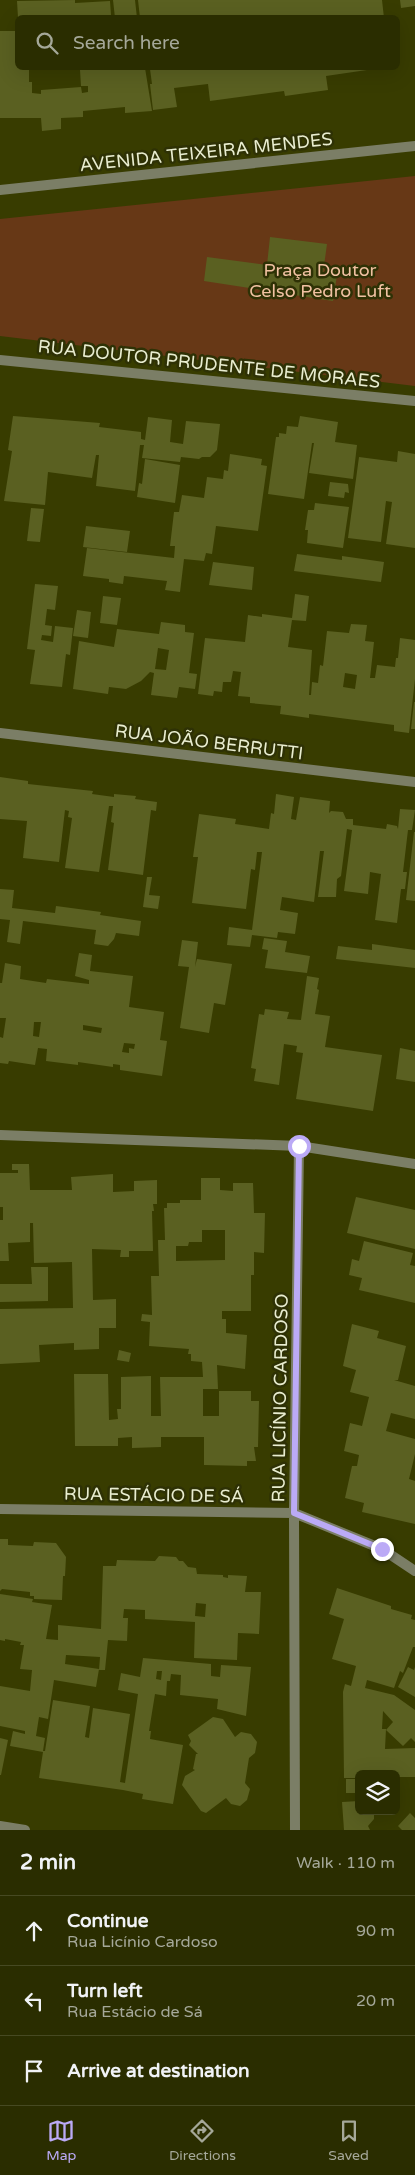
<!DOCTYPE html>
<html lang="en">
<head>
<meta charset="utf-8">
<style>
	:root { --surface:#2a2d00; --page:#36390f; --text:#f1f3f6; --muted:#a5a899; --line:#464922; --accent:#bbaaf6 }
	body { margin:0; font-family:"Varela Round",sans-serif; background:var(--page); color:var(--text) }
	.controls { position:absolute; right:15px; bottom:15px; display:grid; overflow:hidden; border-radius:8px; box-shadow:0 5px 20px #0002 }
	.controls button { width:45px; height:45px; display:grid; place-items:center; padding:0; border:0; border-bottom:1px solid var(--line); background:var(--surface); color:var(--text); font:25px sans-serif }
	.stop { position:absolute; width:15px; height:15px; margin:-11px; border:4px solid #bbaaf6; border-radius:50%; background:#fff }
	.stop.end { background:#bbaaf6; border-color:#fff; box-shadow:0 1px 5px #0008 }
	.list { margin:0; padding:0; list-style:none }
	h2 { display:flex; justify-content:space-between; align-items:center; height:65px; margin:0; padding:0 20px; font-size:21px }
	h2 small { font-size:16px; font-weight:400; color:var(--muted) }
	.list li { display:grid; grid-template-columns:32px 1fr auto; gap:15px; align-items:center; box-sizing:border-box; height:70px; padding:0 20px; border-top:1px solid var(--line) }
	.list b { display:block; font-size:19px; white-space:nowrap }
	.list p { margin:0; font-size:16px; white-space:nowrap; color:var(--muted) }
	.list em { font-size:16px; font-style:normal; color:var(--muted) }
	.icon { flex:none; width:28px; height:28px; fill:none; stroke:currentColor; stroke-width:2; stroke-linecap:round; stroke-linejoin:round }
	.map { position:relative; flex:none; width:415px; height:1830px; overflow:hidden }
	.search { position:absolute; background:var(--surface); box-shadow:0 5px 20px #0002; left:15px; right:15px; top:15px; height:55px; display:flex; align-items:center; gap:12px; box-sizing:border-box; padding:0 18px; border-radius:8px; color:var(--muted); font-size:19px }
	.sheet { height:275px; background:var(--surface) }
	nav { display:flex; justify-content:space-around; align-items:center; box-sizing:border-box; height:70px; border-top:1px solid var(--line); background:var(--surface); font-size:14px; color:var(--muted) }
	nav a { display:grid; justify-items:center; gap:2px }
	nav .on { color:var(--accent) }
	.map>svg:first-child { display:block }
	.green { fill:#673816 }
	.building { fill:#5a6021; fill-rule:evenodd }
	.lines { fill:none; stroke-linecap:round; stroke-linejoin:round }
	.minor { stroke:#7b7e66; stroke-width:10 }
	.tertiary { stroke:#7b7e66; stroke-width:10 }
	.route { stroke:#bbaaf6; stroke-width:6 }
	.labels { text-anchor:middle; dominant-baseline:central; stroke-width:5; stroke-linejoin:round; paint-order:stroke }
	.street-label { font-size:18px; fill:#e9edd0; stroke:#2e3105 }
	.park-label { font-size:18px; fill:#f1c1a2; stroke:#2e3105 }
</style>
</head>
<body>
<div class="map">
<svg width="415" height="1830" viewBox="0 0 415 1830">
	<rect width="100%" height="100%" fill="#383c00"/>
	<path class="green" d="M415,176V386L0,336V219Z"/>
	<path class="building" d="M75,0V3L110,1L111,15L93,18H18L17,1Z
		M113,0H135L137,18H115Z
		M138,0H382L384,18H140Z
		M400,0H415V6L401,8Z
		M0,31H15L18,68H29V82H32V93L41,94V90L81,87L82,93L88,92V86H81L80,70L93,68H135V69L145,68L152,111L125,113V107L83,111V117L61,118V129L42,131L41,118H0Z
		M152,68H367V70L326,76L328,90L285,96L284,91L210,101L208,84L174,88L177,107L153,110L150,84H152L150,69Z
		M270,237L327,244L323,273L337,275L333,301L204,281L207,257L267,265Z
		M13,416L100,423L99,427L141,432V439L145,440L148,417L172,420L170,442L183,444L186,421L220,424L217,450L210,457H202L199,459L181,457L180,462L142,458L144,445H140L135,491L96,486L99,455H96L92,478L48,472L45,505L4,501L12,451L8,450Z
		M300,416L338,422L335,442L357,445L353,479L309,473L314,443H312L304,499L268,494L276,437H279V433L286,434L287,426L298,427Z
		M398,451L415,454V548L386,544L392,502L386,501L381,542L348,538L359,457L397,462Z
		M230,454L262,459L261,465L267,466L258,531L216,526L212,554L206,553L204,561L184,559L180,592L165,590L167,581L124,576L123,584L109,582V579L83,576L87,548L174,558L175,546H170L174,512H179L182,495L204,498L207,477L223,479L224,470L228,471Z
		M145,459L180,465L175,503L137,497L139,483L142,484Z
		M330,482L348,484L349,493L345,492L344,498L328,496Z
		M315,503L349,507L343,548L307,543L308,530H305L308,510H314Z
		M31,508L44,509L40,542L27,541Z
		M86,526L130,531L127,552L83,547Z
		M297,554L342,560V556L384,562L381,582L294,571Z
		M213,562L254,567L252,590L209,585Z
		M35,584L58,586L55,610L47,609L45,625L52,626L51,636L42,635L41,640L53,642L55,626L73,628L70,655L66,654L62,687L30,684L35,650L27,649Z
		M295,594L309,596L306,621L292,620L288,647L312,650L309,695H311L312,682L318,683L320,665L323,666L327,631L349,633L351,624L367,625L365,641L374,642L370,678H375L377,665L395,667L396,658H398L400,638L415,640V679L409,733L394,731V725L309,714V718L280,714L281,706L250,703V697L238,696L241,672L233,671L231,682H223L222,692L214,691L213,696L198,694L205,638L245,642L248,615L262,617V614L292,618ZM345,673L357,675L355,689L343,687Z
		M103,596L121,598L117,625L100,623Z
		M77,610L91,612L88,638L73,636Z
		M161,622L185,625V632L194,633L189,673L197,674L195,689L179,687L177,698L151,695L154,673L150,672L141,681L126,689L109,687L108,694L73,689L79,641L114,647L117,629L159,634ZM158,648L169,650L166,670L155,669Z
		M414,702H415V729H411Z
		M0,777L28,781V784L93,791L92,794L114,797V794L136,796L135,799L157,802L156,811L151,810L143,875L108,870L114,823L111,822L113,806H109L99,872L65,868L72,818L68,817L69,811L65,810L59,862L23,858L27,821L0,819Z
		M276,794L294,797L291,819L296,820L300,797L330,801L329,813L331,811L343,812L346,819H353V825L386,829L387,824L397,826L398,829L400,809L415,810L412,830H408L403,872H407L405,889H401L397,923L375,920L381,874L370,872L368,894L344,891L352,830L347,829L341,876L337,879L336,897H318L324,851H320L314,902L282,897L280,910L298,913L295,934L278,932L277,938L252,935L250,947L227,945L229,927L252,930L262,852H257L255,870L251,869L246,909L192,903L198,857H193L199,814L236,819L235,824L269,829L271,813L274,814Z
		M414,832H415V901L406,900Z
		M147,877H152L149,895L160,896L158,909L143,907Z
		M0,889L14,890L12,908L55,913L56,906L101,912L100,915L141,921L139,936L116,933L114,939L108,946L94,944L96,930L23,921L20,944L7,942L10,920L0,919Z
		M264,938L287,941L285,952L310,956L307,973L265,968L268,950L262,949Z
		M182,940L198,942L195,967L197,959L232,964L225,1005L214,1003L209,1033L180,1028L189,967L178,966Z
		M372,944L415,950V968L336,959L338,946L372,950Z
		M79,953L92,955L90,971L133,976L129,1007L164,1012L160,1040L167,1041L162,1076L120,1070V1065L113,1064V1067L78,1062V1065L46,1061L47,1049L38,1048L35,1065L9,1061L8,1064L0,1063V1037L3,1038L6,1018H0V983H2L5,963L21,966L20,979L46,983L47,979L89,984V980L75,976ZM34,1022H41L39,1037L33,1036ZM83,1025L102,1028L101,1033L83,1030ZM124,1043L135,1044L134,1049L129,1048V1053L122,1052Z
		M307,976L319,978L317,989L319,990L315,1014L330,1016L325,1047L382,1055L373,1111L296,1099L303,1053L296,1052L297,1046L284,1044L279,1085L254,1081L256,1069L251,1068L259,1014L264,1015L265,1009L289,1012L287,1019L301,1020Z
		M400,1048L415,1051V1082L396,1079Z
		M12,1164H29L30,1190H72L71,1177L113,1174V1192L134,1191V1181L157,1180V1204H153L154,1211H152L153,1251H129V1257H120L121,1250L92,1249L93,1300L116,1299V1328H99V1349L74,1350V1343L39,1345L40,1362L0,1364V1309L73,1308L72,1262L34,1263L33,1223H30V1242L8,1243L9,1261H0V1220H3V1207H0V1173H18V1170H12Z
		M201,1178H220V1190L233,1191V1183H253L254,1213H265L264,1253L254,1252V1275H251V1311H222V1319H226V1333L247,1335L245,1369L217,1365L218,1389H203V1416H219V1391H251V1401H259L258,1447H254L256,1461H247V1466L204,1465V1437H161V1447L132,1448V1437L118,1438V1446H75L74,1374H108L109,1420L118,1419L117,1409H121V1377L151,1376V1416H161L160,1377H203L202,1362L191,1361V1354H188L189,1349L149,1346L150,1322L141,1321L142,1314L152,1315L151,1276H159L158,1240H165L164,1208H167V1203H180V1200H201ZM202,1230H225V1260L176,1261V1246H188L189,1242H202Z
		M356,1197L415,1210V1249L347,1233Z
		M364,1241L413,1253L410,1265L415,1266V1303L359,1290L362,1278L349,1275L352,1259L359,1261Z
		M31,1267H48V1301L0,1302V1284H32Z
		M352,1324L379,1331L377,1338L406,1346L398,1380H394L415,1386V1419L391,1413L386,1431L415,1439V1454L409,1479L415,1481V1524L362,1512L364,1503L345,1498L352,1466H357L359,1455L344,1451L350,1423L362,1426L369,1397L350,1392L356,1370L343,1366Z
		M119,1350L131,1353L129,1362L117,1360Z
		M0,1539H8V1545L33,1546L34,1542L56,1543L66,1557L65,1576H63L62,1600L34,1599V1596H30V1592L2,1589L0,1591Z
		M159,1556L176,1557L179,1561H183L188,1567L196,1568L197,1574L223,1575V1577L228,1578V1575L247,1576L245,1592H261L259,1634L238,1633L237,1660L194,1658L195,1622L145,1619V1610L124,1609L123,1618H128L127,1641L108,1640L105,1670H99L100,1657L66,1655L65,1664L99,1669L96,1687L54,1680L48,1719L39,1717L36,1736L45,1738L43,1751H45L53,1700L90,1706L85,1737L89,1738L93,1708L130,1714L120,1782L125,1783L138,1694L118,1690L121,1673L140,1677L143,1658L211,1664V1676L220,1677L221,1665L251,1667L246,1716L217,1709L218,1699L180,1695L181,1675L171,1674L170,1681H167L166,1696L155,1694L149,1731H151L150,1739L183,1745L173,1804L142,1799L143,1794L123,1790L39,1778L43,1752L10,1746L13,1731L25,1734V1731L0,1726V1686L30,1691L32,1670L20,1669L24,1645H20L21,1642L5,1639V1641L0,1640V1594L33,1599L32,1602L52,1605L46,1639L58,1640V1625L101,1629L103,1566H116L117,1560L155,1561ZM196,1603L206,1604L205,1617L195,1616ZM157,1671H162L161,1680L156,1679Z
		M337,1588L391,1606V1609L412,1615L411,1619L415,1620V1647H413L403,1673L400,1671L394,1688L367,1680L365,1688L394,1695L415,1710V1742L411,1738L403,1746L386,1730L393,1722L383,1711L382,1729H386L385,1749L415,1748V1777H396V1774H359V1778H344L343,1692L345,1684L351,1686L356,1666L332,1659L344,1619L329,1614Z
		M408,1667L414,1670L415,1667V1697L398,1687Z
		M213,1717L223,1719L235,1737L241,1732L251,1734L257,1742L255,1753L249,1758L245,1783L250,1789L247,1800L240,1806L231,1804L226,1798L206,1813L201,1811L182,1785L185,1776L195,1770L193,1769L196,1754H198L189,1745L191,1741L188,1735Z
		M0,1738L8,1740L1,1775H0Z
		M346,1779H359V1793H346Z
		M359,1801V1811H374V1819L368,1826L370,1830H344L342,1802Z
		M410,1813L415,1818V1830H402L398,1826Z"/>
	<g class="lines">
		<path class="minor" d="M0,733L415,782
			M0,1135L299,1146L415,1164
			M0,1509L294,1513L382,1549L415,1571
			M0,1826L25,1830
			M295,1830L294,1513L299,1146"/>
		<path class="tertiary" d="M0,190L415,146
			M0,360L415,401"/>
	</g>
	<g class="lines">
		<path class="route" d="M299,1146L294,1513L382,1549"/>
	</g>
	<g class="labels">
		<g class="street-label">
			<text transform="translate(206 152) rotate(-6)">AVENIDA TEIXEIRA MENDES</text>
			<text transform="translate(209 364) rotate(6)">RUA DOUTOR PRUDENTE DE MORAES</text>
			<text transform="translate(209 742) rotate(7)">RUA JOÃO BERRUTTI</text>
			<text transform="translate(280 1398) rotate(-89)">RUA LICÍNIO CARDOSO</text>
			<text transform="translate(154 1495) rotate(1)">RUA ESTÁCIO DE SÁ</text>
		</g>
		<g class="park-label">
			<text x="320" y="270">Praça Doutor<tspan x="320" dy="21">Celso Pedro Luft</tspan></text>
		</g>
	</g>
</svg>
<div class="controls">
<button><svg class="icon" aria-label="layers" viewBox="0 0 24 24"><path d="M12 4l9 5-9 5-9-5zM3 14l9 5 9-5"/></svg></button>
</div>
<div class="stop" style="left:299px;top:1146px"></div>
<div class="stop end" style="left:382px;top:1549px"></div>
<div class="search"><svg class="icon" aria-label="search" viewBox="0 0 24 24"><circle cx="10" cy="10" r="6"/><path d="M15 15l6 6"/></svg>Search here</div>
</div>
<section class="sheet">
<h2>2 min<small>Walk · 110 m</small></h2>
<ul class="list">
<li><svg class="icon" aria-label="ahead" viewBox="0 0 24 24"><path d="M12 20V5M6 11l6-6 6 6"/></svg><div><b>Continue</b><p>Rua Licínio Cardoso</p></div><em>90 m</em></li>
<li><svg class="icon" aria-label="left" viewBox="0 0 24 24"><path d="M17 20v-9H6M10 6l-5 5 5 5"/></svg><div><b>Turn left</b><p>Rua Estácio de Sá</p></div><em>20 m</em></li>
<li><svg class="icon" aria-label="arrive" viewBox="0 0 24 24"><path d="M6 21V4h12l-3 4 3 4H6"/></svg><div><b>Arrive at destination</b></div></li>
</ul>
</section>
<nav>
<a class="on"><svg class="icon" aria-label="map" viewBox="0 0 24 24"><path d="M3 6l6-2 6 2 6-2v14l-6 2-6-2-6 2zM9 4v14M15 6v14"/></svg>Map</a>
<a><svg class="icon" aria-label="directions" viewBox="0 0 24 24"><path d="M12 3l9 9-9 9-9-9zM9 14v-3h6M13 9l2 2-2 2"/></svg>Directions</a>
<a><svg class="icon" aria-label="saved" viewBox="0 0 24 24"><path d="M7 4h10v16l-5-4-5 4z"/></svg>Saved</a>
</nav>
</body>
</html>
